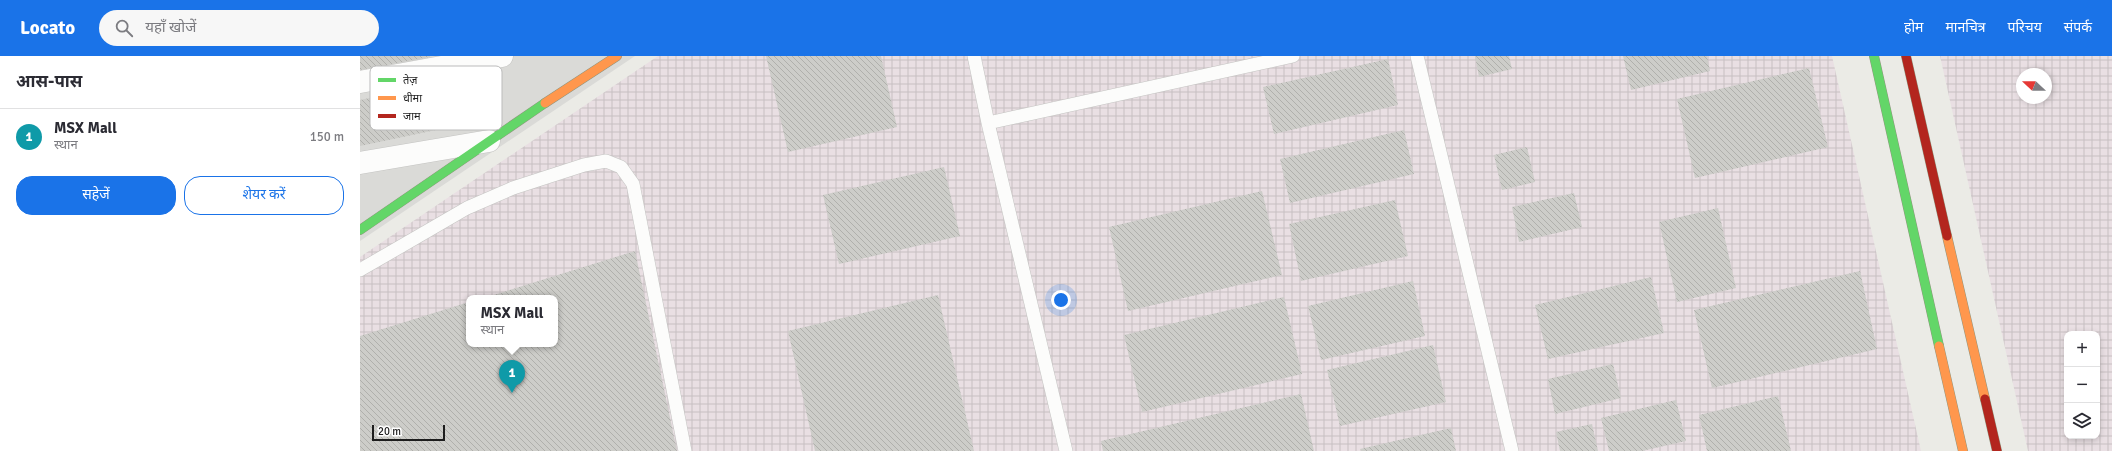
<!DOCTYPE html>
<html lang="hi">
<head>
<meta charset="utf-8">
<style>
	:root { --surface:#fff; --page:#f7f7f7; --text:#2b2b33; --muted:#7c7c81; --line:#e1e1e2; --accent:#1a73e8 }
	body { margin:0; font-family:Signika,"Noto Sans Devanagari",sans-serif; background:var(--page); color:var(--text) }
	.controls { position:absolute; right:12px; bottom:12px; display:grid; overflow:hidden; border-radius:8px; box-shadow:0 2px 6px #0003 }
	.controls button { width:36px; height:36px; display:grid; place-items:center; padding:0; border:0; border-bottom:1px solid var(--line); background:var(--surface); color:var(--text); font:20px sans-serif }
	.compass { position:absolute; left:1656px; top:12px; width:36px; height:36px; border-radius:50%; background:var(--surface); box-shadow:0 2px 6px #0003; rotate:292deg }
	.scale { position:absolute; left:12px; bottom:10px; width:73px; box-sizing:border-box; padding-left:4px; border:2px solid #1d1d1d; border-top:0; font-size:11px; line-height:14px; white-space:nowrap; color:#1d1d1d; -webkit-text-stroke:3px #fff; paint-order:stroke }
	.you { position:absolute; left:701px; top:244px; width:14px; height:14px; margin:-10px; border:3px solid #fff; border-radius:50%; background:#1a73e8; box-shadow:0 0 0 6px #1a73e833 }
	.badge { display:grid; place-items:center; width:26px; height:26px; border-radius:50%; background:var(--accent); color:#fff; font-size:13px; font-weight:700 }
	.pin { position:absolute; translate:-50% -33px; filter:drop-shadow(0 1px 2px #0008) }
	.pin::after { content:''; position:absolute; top:21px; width:14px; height:12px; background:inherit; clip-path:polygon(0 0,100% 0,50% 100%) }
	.popup { position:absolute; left:106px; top:239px; width:92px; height:52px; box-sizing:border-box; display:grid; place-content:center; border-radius:8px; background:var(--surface); filter:drop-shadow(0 1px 3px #0005); font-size:13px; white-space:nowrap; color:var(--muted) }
	.popup b { font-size:15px; color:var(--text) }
	.popup::after { content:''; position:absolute; left:50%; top:100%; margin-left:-8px; border:8px solid transparent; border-top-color:var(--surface) }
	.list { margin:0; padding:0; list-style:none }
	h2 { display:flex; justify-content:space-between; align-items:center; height:52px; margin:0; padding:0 16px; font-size:17px }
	h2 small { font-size:13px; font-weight:400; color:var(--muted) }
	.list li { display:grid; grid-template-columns:26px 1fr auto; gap:12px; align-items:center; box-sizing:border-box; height:56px; padding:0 16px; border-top:1px solid var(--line) }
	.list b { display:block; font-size:15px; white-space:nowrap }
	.list p { margin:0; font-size:13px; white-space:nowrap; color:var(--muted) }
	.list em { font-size:13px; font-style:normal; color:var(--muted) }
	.actions { display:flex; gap:8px; padding:12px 16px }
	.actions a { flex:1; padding:9px 0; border:1px solid var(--accent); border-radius:16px; text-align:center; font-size:14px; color:var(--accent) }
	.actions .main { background:var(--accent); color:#fff }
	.icon { flex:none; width:22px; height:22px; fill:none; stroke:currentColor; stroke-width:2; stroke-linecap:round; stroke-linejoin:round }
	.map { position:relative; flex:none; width:1752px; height:395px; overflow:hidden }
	header { display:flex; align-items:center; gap:24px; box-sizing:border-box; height:56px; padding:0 20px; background:var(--accent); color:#fff }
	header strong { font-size:19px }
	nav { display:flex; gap:22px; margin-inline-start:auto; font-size:14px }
	.search { width:280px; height:36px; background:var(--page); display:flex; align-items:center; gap:10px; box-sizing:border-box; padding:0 14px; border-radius:22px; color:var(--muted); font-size:15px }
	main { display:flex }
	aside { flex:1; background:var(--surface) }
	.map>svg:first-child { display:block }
	.residential { fill:#dadad7 }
	.industrial { fill:url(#industrial-grid); fill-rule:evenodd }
	.building { fill:url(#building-back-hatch) }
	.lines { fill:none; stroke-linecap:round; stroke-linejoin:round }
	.lane-casing { stroke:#c4c4c2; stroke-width:14 }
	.street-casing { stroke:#c4c4c2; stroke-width:23 }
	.fast-casing { stroke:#90957e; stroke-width:10 }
	.slow-casing { stroke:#90957e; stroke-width:10 }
	.jam-casing { stroke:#90957e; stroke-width:10 }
	.lane { stroke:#fcfcfb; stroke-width:13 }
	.street { stroke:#fcfcfb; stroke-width:22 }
	.fast { stroke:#63d668; stroke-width:9 }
	.slow { stroke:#ff974d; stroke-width:9 }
	.jam { stroke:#b3261e; stroke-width:9 }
	.key { fill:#fff; stroke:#bbb; stroke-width:1 }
	.key-label { font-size:11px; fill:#1d1d1d }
</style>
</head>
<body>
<header>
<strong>Locato</strong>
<div class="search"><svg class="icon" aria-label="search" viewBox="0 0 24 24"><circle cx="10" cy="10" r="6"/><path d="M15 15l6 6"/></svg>यहाँ खोजें</div>
<nav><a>होम</a><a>मानचित्र</a><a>परिचय</a><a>संपर्क</a></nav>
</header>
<main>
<aside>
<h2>आस-पास<small></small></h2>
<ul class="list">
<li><span class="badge" style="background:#0f9aa8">1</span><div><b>MSX Mall</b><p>स्थान</p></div><em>150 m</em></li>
</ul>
<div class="actions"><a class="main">सहेजें</a><a>शेयर करें</a></div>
</aside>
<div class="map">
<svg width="1752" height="395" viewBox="0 0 1752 395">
	<defs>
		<pattern id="industrial-grid" width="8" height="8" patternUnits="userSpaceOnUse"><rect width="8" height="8" fill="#e9dfe3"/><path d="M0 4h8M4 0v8" fill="none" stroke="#c7bfc2"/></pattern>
		<pattern id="building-back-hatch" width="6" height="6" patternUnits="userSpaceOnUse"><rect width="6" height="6" fill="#cdcdc9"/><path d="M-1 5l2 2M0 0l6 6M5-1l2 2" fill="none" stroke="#b0b0ac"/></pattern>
	</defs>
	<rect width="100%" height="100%" fill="#ebebe6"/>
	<path class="residential" d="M0,0H275L0,185Z"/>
	<path class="industrial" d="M298,0H1472L1561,395H0V201ZM109,242H195V288H109Z
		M1580,0H1752V395H1668ZM1662,18H1686V42H1662ZM1707,278H1737V380H1707Z"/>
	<path class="building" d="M0,0H70V1L0,14Z
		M406,0H521L537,71L428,96Z
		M1115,0H1149L1152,13L1119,21Z
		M1263,0H1347L1350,15L1271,34Z
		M1028,3L1038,49L914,78L903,31Z
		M1449,12L1468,91L1335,122L1317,43Z
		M118,19L128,63L0,90V44Z
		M1044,74L1054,118L930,147L920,103Z
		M1167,91L1175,126L1142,134L1134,99Z
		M584,111L600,180L479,208L463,139Z
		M902,135L922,219L768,255L749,171Z
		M1214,137L1222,171L1159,186L1152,151Z
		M1035,144L1048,200L941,225L929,168Z
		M1358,152L1376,232L1317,246L1299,166Z
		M275,195L317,395H0V280L109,246V288H195V242H124Z
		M1500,215L1517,293L1352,332L1334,254Z
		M1291,221L1304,277L1188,303L1175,249Z
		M1053,225L1065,280L961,304L948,250Z
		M578,239L614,395H455L428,275Z
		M924,241L942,318L782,356L764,279Z
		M1073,289L1086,346L980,370L967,314Z
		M1253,308L1261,342L1195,358L1188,323Z
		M941,338L954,395H743L741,385Z
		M1418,340L1431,395H1347L1339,359Z
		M1316,344L1326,385L1282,395H1249L1241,362Z
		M1232,368L1238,395H1200L1196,376Z
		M1091,372L1096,395H1001L1000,393Z"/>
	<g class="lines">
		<defs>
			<path id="lane" d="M614,0L628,67L706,395
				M1057,0L1152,395
				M628,67L933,0
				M0,214L107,152L153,132L224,109L246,105L261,111L273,128L325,395"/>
			<path id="street" d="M0,26L142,0
				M0,107L129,85"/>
			<path id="fast" d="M1514,0L1579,290
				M0,174L185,47"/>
			<path id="slow" d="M185,47L257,0
				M1587,180L1625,343
				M1579,290L1603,395"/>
			<path id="jam" d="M1546,0L1587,180
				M1625,343L1637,395"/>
		</defs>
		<use href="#lane" class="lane-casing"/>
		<use href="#street" class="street-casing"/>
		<use href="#fast" class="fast-casing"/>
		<use href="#slow" class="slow-casing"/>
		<use href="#jam" class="jam-casing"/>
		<use href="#lane" class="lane"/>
		<use href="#street" class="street"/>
		<use href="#fast" class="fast"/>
		<use href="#slow" class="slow"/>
		<use href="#jam" class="jam"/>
	</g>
	<rect x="10" y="10" width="132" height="64" rx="6" class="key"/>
	<rect x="18" y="22" width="18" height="4" fill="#63d668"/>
	<rect x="18" y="40" width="18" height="4" fill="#ff974d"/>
	<rect x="18" y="58" width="18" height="4" fill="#b3261e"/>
	<g class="key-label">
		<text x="43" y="28">तेज़</text>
		<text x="43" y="46">धीमा</text>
		<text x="43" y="64">जाम</text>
	</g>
</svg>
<div class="controls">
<button>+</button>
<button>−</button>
<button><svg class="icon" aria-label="layers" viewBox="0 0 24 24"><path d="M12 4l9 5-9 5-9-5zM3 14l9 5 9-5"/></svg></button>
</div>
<svg class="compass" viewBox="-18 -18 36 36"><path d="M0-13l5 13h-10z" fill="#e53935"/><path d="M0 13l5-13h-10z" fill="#7c7c81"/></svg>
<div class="scale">20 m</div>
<div class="you"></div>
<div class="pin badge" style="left:152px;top:337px;background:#0f9aa8">1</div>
<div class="popup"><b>MSX Mall</b>स्थान</div>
</div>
</main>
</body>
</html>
